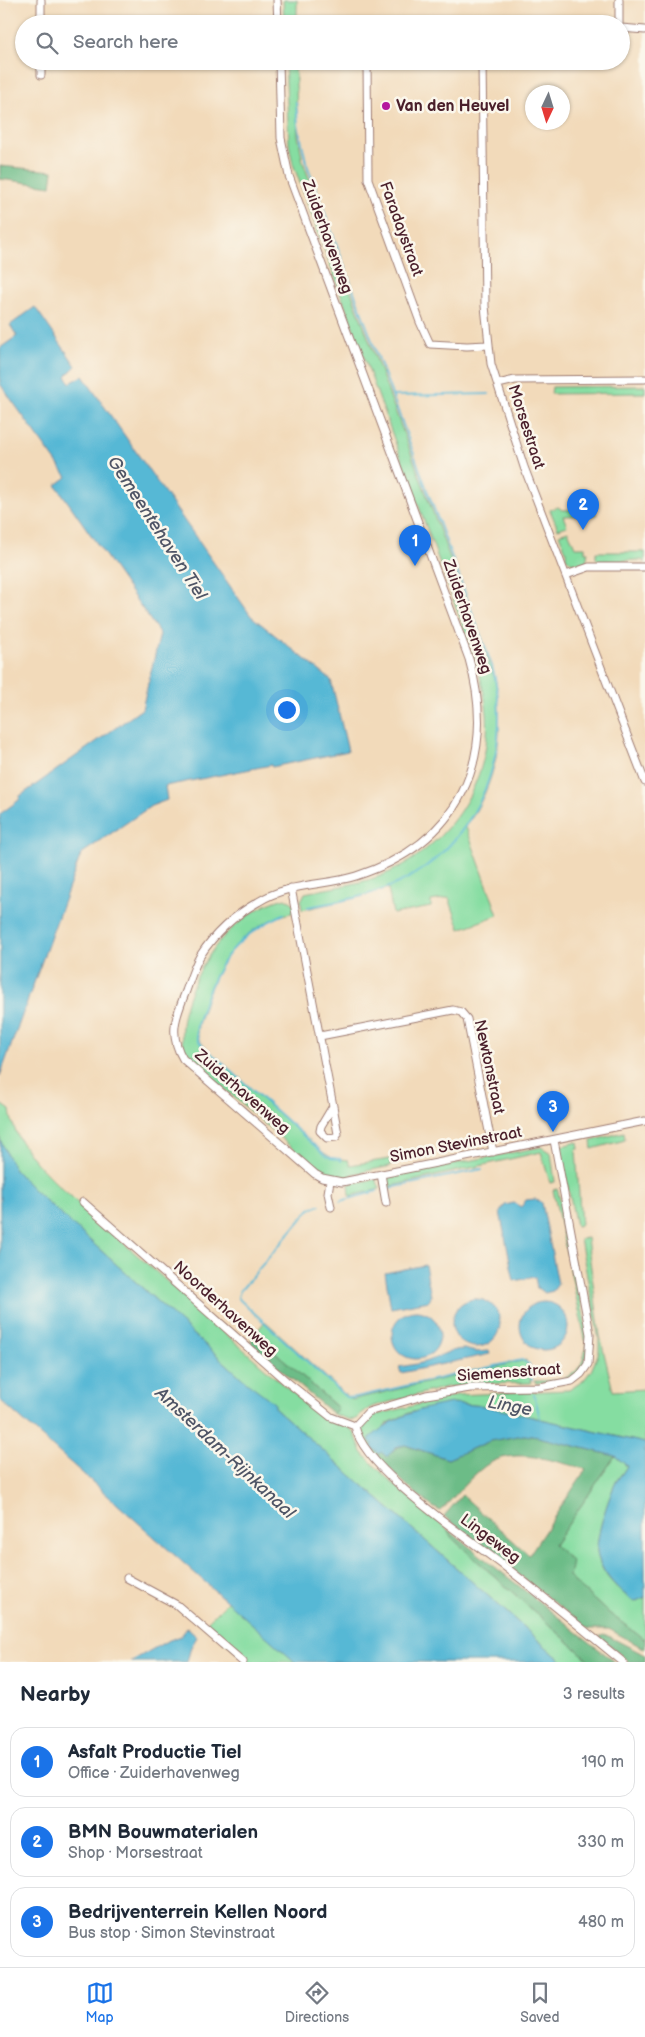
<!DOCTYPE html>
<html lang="en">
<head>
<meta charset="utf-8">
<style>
	:root { --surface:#fff; --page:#f6f6f7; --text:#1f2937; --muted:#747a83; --line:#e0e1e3; --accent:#1a73e8 }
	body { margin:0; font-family:"Balsamiq Sans",sans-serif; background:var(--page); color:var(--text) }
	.compass { position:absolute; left:525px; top:85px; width:45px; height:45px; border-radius:50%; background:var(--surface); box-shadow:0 1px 4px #0004; rotate:184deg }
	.you { position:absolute; left:286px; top:709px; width:18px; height:18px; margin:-12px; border:4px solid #fff; border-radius:50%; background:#1a73e8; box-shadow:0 0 0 8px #1a73e833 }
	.badge { display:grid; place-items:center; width:32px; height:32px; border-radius:50%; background:var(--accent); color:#fff; font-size:16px; font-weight:700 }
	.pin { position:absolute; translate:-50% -41px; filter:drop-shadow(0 1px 2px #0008) }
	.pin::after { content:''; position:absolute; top:26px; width:18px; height:15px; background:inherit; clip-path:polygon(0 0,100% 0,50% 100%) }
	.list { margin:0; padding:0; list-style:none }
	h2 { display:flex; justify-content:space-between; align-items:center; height:65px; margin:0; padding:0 20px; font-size:21px }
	h2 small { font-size:16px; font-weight:400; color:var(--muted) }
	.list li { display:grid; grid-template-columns:32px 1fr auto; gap:15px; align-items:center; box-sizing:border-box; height:70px; margin:0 10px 10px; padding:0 10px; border:1px solid var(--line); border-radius:15px }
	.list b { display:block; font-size:19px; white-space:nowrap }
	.list p { margin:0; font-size:16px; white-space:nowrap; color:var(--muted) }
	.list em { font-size:16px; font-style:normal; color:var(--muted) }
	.icon { flex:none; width:28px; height:28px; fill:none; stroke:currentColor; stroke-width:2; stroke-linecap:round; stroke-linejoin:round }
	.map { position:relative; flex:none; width:645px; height:1662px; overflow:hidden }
	.search { position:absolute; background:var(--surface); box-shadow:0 1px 4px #0004; left:15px; right:15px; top:15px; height:55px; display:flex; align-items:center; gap:12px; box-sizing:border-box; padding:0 18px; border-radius:28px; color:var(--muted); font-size:19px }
	.sheet { height:305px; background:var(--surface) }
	nav { display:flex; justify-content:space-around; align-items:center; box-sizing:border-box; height:70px; border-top:1px solid var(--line); background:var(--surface); font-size:14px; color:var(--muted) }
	nav a { display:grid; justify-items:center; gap:2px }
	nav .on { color:var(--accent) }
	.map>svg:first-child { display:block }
	.green { fill:#85dda1; stroke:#687e66 }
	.forest { fill:#6cbc87; stroke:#5b6e59 }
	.water { fill:#57b8d5; stroke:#506c80 }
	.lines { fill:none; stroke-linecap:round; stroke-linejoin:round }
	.stream { stroke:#57b8d5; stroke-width:2 }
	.minor-casing { stroke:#9e7c72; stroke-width:9 }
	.minor { stroke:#fff; stroke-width:7 }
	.poi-dot { fill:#b5179e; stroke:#fbf7ec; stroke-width:2 }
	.labels { text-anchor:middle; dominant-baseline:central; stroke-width:5; stroke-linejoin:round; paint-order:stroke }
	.poi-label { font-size:16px; font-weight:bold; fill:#4a1f2b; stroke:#fbf7ec; text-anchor:start }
	.street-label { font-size:16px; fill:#4a1f2b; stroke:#fbf7ec }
	.water-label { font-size:18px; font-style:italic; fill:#4f5566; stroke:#fbf7ec }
</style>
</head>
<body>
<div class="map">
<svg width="645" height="1662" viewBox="0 0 645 1662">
	<rect width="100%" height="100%" fill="#fbf7ec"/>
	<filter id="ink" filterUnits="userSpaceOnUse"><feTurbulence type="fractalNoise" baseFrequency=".02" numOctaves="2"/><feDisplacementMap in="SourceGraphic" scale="10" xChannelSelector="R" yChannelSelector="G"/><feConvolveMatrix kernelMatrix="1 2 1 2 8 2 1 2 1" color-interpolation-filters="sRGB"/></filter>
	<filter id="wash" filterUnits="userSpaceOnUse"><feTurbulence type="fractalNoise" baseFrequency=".0096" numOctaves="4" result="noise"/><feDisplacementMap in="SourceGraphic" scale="20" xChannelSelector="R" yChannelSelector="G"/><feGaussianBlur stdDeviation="1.12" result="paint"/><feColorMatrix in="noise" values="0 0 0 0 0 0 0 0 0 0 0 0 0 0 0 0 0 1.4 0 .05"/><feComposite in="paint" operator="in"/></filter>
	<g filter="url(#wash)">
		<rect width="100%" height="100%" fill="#f2daba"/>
		<path class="green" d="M283,0H297V24H286L284,21Z
			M285,61H295L298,135L303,162L496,682C505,736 497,781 466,827L498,915L460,929L449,898L431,901V907L393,914L388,888L360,897L302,910L301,901L305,893C333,887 364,884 390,872C449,844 492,781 487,714C485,692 479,672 472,651L293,164L289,144Z
			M645,386V393L551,394L552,387Z
			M558,507L562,510L595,509L596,515L563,516L567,526L558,529L550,510Z
			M568,531L575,547H585V552H588L586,563H572L566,558V551L559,534Z
			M596,552H645V563L642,560L599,561L596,558Z
			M285,898L293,903L295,912C244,923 216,962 203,1010C200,1018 196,1028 198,1036C200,1043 207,1049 212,1054L324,1153L332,1158L348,1160L350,1165L390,1159L391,1166L352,1174L353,1181L336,1182L322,1174L189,1058C166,1027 202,957 227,933C244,917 262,904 285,898Z
			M0,1103L10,1110C13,1140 36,1163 56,1183L287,1388L331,1422L346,1425L350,1428L355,1434L362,1452L367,1458L391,1482L447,1529L451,1537L474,1558L591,1662H563L275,1408L34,1190C20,1177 3,1158 0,1138C0,1127 0,1114 0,1103Z
			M624,1132L625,1140L592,1149L591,1141Z
			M578,1142L579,1149L576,1150L581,1225L576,1226L561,1153V1146Z
			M541,1147L551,1153L555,1182L550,1183L541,1152L387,1187L385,1177Z
			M376,1179L380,1189L350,1196L349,1184Z
			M557,1189L562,1207L589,1342C586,1381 570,1381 536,1384L534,1381C564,1381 584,1378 586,1343L553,1190Z
			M587,1238L600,1336L613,1391L645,1389V1443L484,1406L452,1403L409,1413L386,1424L371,1447L379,1454L377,1456C364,1443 355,1430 370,1415L380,1414L457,1395L569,1390L583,1381L591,1371L599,1352V1339L580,1239Z
			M265,1321L351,1400L522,1361L526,1360L531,1383L481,1384L447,1387L374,1406C350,1417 364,1426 333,1414L338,1408L255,1334Z
			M615,1456L627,1466C624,1472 619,1476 616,1482C609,1497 593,1542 598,1557C603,1577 619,1590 634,1602L645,1597V1640L605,1610L569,1577L554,1545Z
			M228,1601L295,1662H248L205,1624Z"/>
		<path class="forest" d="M0,166L53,171L51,186L0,179Z
			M255,1334L338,1408L333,1414L252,1345L251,1340Z
			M524,1435L538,1437L615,1456L554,1545L572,1561L569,1577L605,1610L645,1640V1649L609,1629H589L584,1626L444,1516L462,1495L529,1555L586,1469C555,1462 514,1445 485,1466C468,1479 455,1496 441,1511C428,1508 388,1467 377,1456L381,1451L387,1456L396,1448L405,1445L448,1459L490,1441Z
			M447,1529L615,1662H591L474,1558L451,1537Z
			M604,1634L645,1655V1662H629L599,1636Z"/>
		<path class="water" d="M35,307L76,366L66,376L70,383L83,376L251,616L331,680L348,751L272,767L271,765L165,786L167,800L151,806L81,854L0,1076V814L19,800L20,796L142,709L160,634L56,485L67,477L0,384V348L17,336L10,325Z
			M0,1139L14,1169L34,1190L243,1379C254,1388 265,1395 275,1404V1408L563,1662H295L0,1400Z
			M535,1199L542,1203L558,1284L553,1291L545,1293L537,1288L535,1277L514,1281L500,1212L505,1205L514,1203L521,1207L526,1200Z
			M425,1265L431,1296L429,1301L391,1308L385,1273Z
			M452 1323a24 24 0 1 1 48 0a24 24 0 1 1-48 0Z
			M520 1326a24 24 0 1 1 48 0a24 24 0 1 1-48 0Z
			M392 1335a24 24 0 1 1 48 0a24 24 0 1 1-48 0Z
			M464,1349L476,1352L489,1351L490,1354L401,1373L399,1367C410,1365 421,1364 430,1360C443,1355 448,1350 464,1349Z
			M452,1403L484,1406L645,1443V1597L634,1602C619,1590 604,1577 598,1557C593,1542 609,1497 616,1482C619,1477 624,1472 627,1466L615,1456L538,1437L524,1435L490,1441L448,1459L405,1445L396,1447L387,1457L381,1452L379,1454L371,1447L373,1444L369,1441L370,1438C396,1415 418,1409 452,1403Z
			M187,1628L197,1637L191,1647L187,1662H130L167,1641L181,1636Z"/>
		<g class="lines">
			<path class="stream" d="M296,103L298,125L306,162L492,666C514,746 483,834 410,877C378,895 343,901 308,907
				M392,396L489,394
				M284,914C236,936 218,960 202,1009C198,1022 192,1033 202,1045L324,1154L331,1158L341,1159V1161
				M390,1188L482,1169
				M341,1201L377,1191
				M320,1205L310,1209L240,1291L238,1297L240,1300L346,1397L352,1398L522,1360L529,1364L532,1380
				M534,1394L540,1418"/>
		</g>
	</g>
	<g filter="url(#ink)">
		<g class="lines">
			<defs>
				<path id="minor" d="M41,0V24
					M277,0L278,24
					M619,0V24
					M621,28L645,30
					M41,61V75
					M279,61L281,138L289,176L469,659C498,760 459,843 356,876C324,886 287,883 258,902C235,915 214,934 200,956C194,966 190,980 186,991C176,1016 168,1034 183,1059L315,1174L322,1178L342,1182L645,1121
					M367,61L368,179L420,322L430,344L467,346L487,345
					M482,61L485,306L491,364L524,467L645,782
					M498,384L515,380L645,379
					M566,575L589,567H645
					M291,888L333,1106L321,1126L320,1131L327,1138L336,1137L338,1134L333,1106
					M320,1036L453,1010L461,1012L467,1019L493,1152
					M381,1174L386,1203
					M330,1181L328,1193L331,1207
					M83,1202L286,1381L331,1417L355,1426
					M355,1426L368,1412L426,1395L470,1388L540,1387L572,1381L581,1374L588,1364L590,1334L554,1140
					M355,1426C363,1470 471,1540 508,1569C547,1599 585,1631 623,1662
					M127,1578L177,1605L243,1662"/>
			</defs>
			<use href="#minor" class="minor-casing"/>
			<use href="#minor" class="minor"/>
		</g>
	</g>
	<circle class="poi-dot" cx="386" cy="106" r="5"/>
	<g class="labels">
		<g class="poi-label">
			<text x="396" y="106">Van den Heuvel</text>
		</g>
		<g class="street-label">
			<text transform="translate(401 229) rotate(70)">Faradaystraat</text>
			<text transform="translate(327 237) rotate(70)">Zuiderhavenweg</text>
			<text transform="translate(526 427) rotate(72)">Morsestraat</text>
			<text transform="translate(467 617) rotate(71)">Zuiderhavenweg</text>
			<text transform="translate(489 1067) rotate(78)">Newtonstraat</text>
			<text transform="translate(242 1092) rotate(41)">Zuiderhavenweg</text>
			<text transform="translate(456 1145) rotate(-11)">Simon Stevinstraat</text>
			<text transform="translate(225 1309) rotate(42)">Noorderhavenweg</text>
			<text transform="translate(509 1373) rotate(-4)">Siemensstraat</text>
			<text transform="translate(490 1539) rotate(37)">Lingeweg</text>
		</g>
		<g class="water-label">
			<text transform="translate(157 528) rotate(57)">Gemeentehaven Tiel</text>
			<text transform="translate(510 1406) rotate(11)">Linge</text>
			<text transform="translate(225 1453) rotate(43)">Amsterdam-Rijnkanaal</text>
		</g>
	</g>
</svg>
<svg class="compass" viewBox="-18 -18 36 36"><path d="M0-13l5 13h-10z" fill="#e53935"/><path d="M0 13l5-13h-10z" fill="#747a83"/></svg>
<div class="you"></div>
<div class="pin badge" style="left:415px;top:566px">1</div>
<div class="pin badge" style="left:583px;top:530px">2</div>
<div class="pin badge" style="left:553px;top:1132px">3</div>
<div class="search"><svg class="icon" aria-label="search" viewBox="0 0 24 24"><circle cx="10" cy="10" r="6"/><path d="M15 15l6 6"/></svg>Search here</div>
</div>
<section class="sheet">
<h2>Nearby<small>3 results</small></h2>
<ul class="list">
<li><span class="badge">1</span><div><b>Asfalt Productie Tiel</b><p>Office · Zuiderhavenweg</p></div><em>190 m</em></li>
<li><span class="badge">2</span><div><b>BMN Bouwmaterialen</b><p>Shop · Morsestraat</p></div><em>330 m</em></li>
<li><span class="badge">3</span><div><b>Bedrijventerrein Kellen Noord</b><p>Bus stop · Simon Stevinstraat</p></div><em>480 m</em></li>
</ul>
</section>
<nav>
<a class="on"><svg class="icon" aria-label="map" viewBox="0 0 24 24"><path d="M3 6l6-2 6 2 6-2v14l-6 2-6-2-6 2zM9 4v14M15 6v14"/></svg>Map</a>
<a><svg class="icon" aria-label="directions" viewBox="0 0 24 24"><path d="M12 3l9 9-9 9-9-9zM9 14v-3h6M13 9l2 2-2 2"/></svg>Directions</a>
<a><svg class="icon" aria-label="saved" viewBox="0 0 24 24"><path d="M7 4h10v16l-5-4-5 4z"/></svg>Saved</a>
</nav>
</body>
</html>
